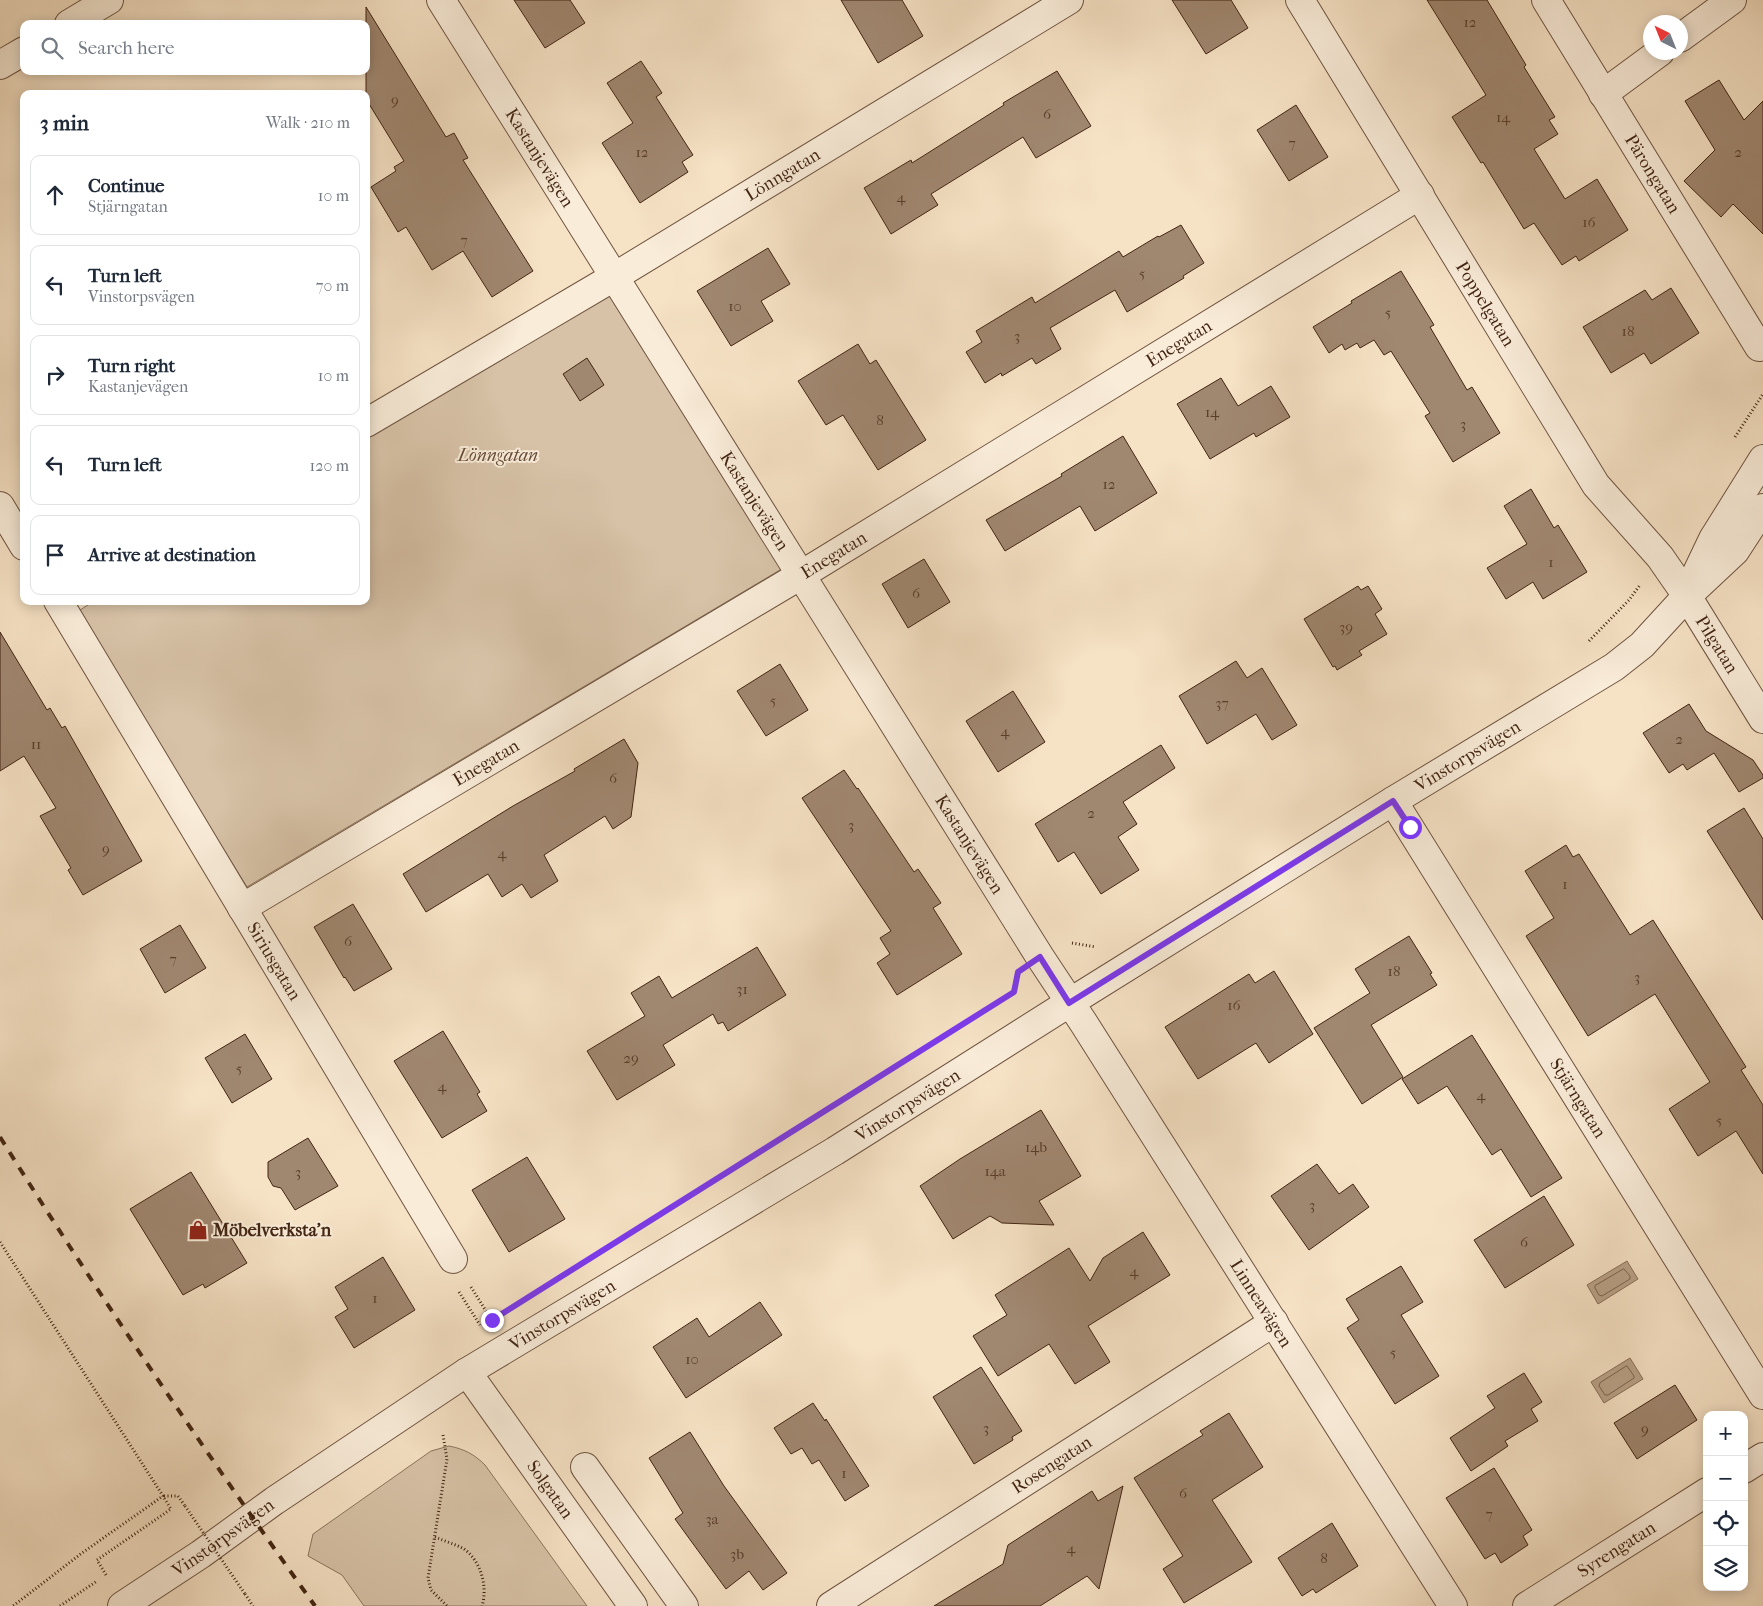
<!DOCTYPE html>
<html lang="en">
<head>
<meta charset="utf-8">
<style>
	:root { --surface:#fff; --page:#f2f2f3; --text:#1f2937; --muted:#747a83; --line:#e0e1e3 }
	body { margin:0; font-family:"IM FELL French Canon",serif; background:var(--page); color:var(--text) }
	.controls { position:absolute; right:15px; bottom:15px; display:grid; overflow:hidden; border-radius:10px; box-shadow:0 2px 12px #0003 }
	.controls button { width:45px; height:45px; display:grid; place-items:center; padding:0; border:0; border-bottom:1px solid var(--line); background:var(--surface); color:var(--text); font:25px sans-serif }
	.compass { position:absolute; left:1643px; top:15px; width:45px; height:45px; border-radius:50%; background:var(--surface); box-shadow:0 2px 12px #0003; rotate:317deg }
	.stop { position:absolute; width:15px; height:15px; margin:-11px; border:4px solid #7c3aed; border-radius:50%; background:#fff }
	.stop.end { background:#7c3aed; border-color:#fff; box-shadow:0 1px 5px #0008 }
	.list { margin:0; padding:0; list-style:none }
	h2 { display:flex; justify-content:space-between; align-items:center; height:65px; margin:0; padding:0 20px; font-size:21px }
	h2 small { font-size:16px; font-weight:400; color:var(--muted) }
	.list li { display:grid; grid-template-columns:32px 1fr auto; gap:15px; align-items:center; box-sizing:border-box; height:80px; margin:0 10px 10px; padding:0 10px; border:1px solid var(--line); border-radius:10px }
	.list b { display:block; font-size:19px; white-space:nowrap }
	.list p { margin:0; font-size:16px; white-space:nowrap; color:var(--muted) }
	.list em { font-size:16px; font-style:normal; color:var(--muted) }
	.icon { flex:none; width:28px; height:28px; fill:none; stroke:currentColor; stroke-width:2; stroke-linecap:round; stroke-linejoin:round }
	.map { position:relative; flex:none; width:1763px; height:1606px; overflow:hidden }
	.search { position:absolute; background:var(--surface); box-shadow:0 2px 12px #0003; left:20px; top:20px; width:350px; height:55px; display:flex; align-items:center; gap:12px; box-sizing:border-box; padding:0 18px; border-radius:10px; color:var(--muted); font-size:19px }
	.panel { position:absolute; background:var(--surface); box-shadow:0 2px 12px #0003; left:20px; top:90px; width:350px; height:515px; border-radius:10px }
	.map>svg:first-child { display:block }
	.green { fill:#d7c2a7; stroke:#8c745d }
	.water { fill:#b9a288; stroke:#897059 }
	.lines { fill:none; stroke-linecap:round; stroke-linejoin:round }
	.shore { stroke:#7e644e; stroke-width:1 }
	.building { fill:#a08770; stroke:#422513 }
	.minor-casing { stroke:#6f5440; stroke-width:30 }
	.path { stroke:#422513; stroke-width:3; stroke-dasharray:1 2.5; stroke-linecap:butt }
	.minor { stroke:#f9ecd9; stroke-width:28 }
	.rail { stroke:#422513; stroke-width:4; stroke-dasharray:9 9; stroke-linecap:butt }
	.path-bridge { stroke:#422513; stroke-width:3; stroke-dasharray:1 2.5; stroke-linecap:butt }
	.route { stroke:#7c3aed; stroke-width:6 }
	.labels { text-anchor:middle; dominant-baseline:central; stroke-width:4; stroke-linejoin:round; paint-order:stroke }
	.number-label { font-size:15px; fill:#5a3e2a }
	.street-label { font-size:18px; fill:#422513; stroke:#f9ecd9 }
	.park-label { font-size:18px; font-style:italic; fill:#674c38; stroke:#f9ecd9 }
	.poi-label { font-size:18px; font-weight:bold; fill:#422513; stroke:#f9ecd9; text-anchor:start }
</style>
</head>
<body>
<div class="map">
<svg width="1763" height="1606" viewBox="0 0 1763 1606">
	<rect width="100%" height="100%" fill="#f6e2c5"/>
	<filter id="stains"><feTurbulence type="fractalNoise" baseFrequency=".004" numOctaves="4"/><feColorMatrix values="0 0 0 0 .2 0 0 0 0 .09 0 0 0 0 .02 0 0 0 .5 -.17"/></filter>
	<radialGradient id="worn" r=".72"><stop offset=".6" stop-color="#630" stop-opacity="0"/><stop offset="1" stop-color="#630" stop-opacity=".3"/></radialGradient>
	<path class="green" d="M610,294L785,567L247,887L77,612L94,601H366V439Z
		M449,1446C464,1449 474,1454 485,1465L587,1606H364L342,1575L308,1556L313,1534L431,1451Z"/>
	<path class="water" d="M1627,1261L1638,1279L1598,1304L1587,1285Z
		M1630,1358L1643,1379L1604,1403L1591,1382Z"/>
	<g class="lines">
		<path class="shore" d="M1624,1269L1630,1276V1279L1602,1296L1599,1295L1595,1288V1286Z
			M1627,1366L1634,1376V1378L1608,1395H1605L1599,1386L1600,1383Z"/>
	</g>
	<path class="building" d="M514,0H570L585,23L545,48Z
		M841,0H902L923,36L878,63Z
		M1172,0H1231L1248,28L1206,54Z
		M1427,0H1487L1526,65L1524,67L1555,117L1549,120L1558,134L1534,149L1565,199L1597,179L1628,230L1579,261L1576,256L1562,265L1534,223L1524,229L1483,162L1481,163L1452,117L1486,95Z
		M366,7L446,137L454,133L468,158L463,160L533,271L492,297L463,251L432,270L406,227L398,232L371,187L396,171L394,167L404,161L366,99Z
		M641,61L662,93L656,97L693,155L682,162L688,172L640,203L602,143L633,123L607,83Z
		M1057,71L1091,126L1036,158L1023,137L931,194L938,205L891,234L864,188L911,160L912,163L1004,105L1003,103Z
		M1719,80L1744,120L1763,101V234L1733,204L1721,217L1684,181L1715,150L1685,101Z
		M1296,105L1328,157L1289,181L1257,130Z
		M1181,225L1204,263L1183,276L1184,278L1127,312L1115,290L1050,328L1061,349L1036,364L1032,358L1002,376L1001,373L985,383L966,352L982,342L976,331L1032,297L1035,303L1119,251L1123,257L1158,236L1159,237Z
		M768,248L790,284L761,301L773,321L731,346L697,291Z
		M1401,271L1434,325L1430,327L1467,390L1472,387L1500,433L1453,462L1425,416L1430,413L1391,351L1384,355L1374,340L1360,348L1357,343L1345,350L1342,344L1329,353L1313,327L1352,303L1351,301Z
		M1671,288L1699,333L1651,364L1644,353L1611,373L1583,327L1645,290L1652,300Z
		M858,344L870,364L876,360L926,440L878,470L843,415L826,425L798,381Z
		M587,358L604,385L580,401L563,374Z
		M1221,378L1238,406L1271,386L1290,417L1256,437L1254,433L1210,459L1177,404Z
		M1123,436L1157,493L1095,531L1080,506L1005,551L986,520L1062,476L1061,474Z
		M1531,489L1554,528L1558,525L1587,572L1543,599L1533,582L1506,599L1487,568L1527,544L1504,506Z
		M924,559L950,602L908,628L882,584Z
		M1358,586L1361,590L1368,586L1382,609L1375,614L1387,634L1359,651L1362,655L1337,670L1335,666L1333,667L1304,619Z
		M0,632L47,710L50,708L62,728L65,726L142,861L83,895L68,870L71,868L40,816L56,808L24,756L0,771Z
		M1236,661L1247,678L1262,668L1297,725L1272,740L1256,714L1207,744L1179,696Z
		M780,664L808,710L766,736L737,691Z
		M1013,691L1045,742L998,772L966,721Z
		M1689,704L1706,731L1753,760L1763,775V778L1739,792L1714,753L1687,770L1683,764L1669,773L1643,733Z
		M624,739L638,763L631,817L613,829L605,816L544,855L558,881L531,898L522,884L502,897L488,874L426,912L403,874L513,806L575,771L574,769Z
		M1161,745L1175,768L1123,802L1137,824L1118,837L1139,870L1101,894L1074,852L1058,862L1035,824Z
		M844,770L857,789L858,788L914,872L918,869L941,903L933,908L962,954L897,995L877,963L890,954L880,938L891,931L802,798Z
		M1744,808L1763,839V920L1707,831Z
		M1566,845L1573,857L1579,854L1630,935L1653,920L1746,1067L1741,1070L1763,1105V1174L1736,1131L1698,1156L1669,1109L1710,1082L1655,994L1588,1036L1526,936L1554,918L1525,871Z
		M353,904L392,969L354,991L345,977L344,978L314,927Z
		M180,925L206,968L165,993L140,949Z
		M1409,936L1432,973L1430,974L1437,985L1371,1025L1403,1077L1362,1104L1314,1028L1370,993L1355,969Z
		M757,947L786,995L728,1031L723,1022L718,1024L713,1014L663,1045L675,1065L617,1100L587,1051L645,1016L631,993L659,976L672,998Z
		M1274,971L1313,1034L1269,1063L1256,1043L1198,1079L1165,1027L1249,974L1255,983Z
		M443,1031L480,1092L477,1094L487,1111L442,1138L394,1061Z
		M245,1034L272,1079L232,1103L205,1058Z
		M1472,1035L1562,1178L1531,1197L1501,1149L1492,1155L1447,1086L1418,1104L1402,1079Z
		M1041,1110L1081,1176L1039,1201L1054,1225L1002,1223L990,1216L953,1239L920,1186L960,1159Z
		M308,1138L338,1186L295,1210L281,1188L273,1186L268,1177V1162Z
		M527,1157L565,1219L509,1252L472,1190Z
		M1317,1164L1339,1194L1353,1184L1369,1207L1309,1250L1271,1196Z
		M191,1172L247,1263L205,1288L203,1284L183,1295L130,1209Z
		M1544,1196L1574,1245L1505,1288L1474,1240Z
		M1143,1232L1170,1275L1088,1326L1110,1362L1075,1384L1049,1344L998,1376L973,1336L1007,1315L995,1295L1069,1248L1090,1281L1103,1258Z
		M383,1257L415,1310L354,1348L335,1317L348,1309L335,1287Z
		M1401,1266L1423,1302L1401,1315L1439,1376L1395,1404L1347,1328L1359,1320L1346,1299Z
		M760,1302L782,1335L686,1398L653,1347L697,1318L709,1337Z
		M981,1367L1022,1431L1012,1437L1013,1440L974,1464L933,1397Z
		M1524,1373L1542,1402L1531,1409L1538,1421L1505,1441L1508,1446L1471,1471L1450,1438L1495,1408L1487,1396Z
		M1675,1385L1697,1420L1637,1459L1614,1423Z
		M813,1403L825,1421L826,1419L869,1486L845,1501L819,1460L812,1464L802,1448L791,1454L774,1428Z
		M1229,1413L1263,1467L1212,1500L1252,1562L1184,1603L1163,1569L1183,1556L1134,1478L1203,1435L1200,1431Z
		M690,1432L724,1486L787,1573L763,1590L749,1571L726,1589L675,1519L683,1513L649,1458Z
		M1494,1468L1532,1530L1523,1536L1528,1545L1501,1563L1495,1553L1485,1559L1446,1498Z
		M1123,1486L1099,1589L1087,1576L1040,1606H934L1003,1564L1008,1545L1092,1491L1098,1501Z
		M1332,1523L1358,1566L1316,1593L1313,1589L1302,1596L1278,1558Z"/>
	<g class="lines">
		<defs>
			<g id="minor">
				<path id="s1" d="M441,0L1040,957L1083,1022L1453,1606"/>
				<path id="s2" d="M1300,0L1596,485L1660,557L1687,596L1763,719"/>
				<path id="s3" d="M1546,0L1759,347"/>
				<path d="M69,24L109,0"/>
				<path d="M1680,38L1732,0"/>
				<path d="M0,65L24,51"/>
				<path d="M1603,94L1660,52"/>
				<path id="s4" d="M366,423L614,277L1069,0"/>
				<path d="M0,506L24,546"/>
				<path d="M1692,583L1713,539L1763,459"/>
				<path id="s5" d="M58,601L453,1259"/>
				<path id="s6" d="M1393,801L1763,1395"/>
				<path id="s7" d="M242,908L801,575L1420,195"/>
				<path id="s8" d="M467,1372L633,1606"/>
				<path d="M585,1467L684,1606"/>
				<path d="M1744,1469L1763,1457"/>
				<path id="s9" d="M122,1606L201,1554L274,1501L467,1372L835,1151L1069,1003L1393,801L1614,667L1642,645L1687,596L1735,551L1763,508"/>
				<path id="s10" d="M831,1606L1274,1322"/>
				<path id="s11" d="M1527,1606L1707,1492"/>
			</g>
		</defs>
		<use href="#minor" class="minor-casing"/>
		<path class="path" d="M1735,437L1763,394
			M1589,641L1629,600L1640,585
			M1072,943L1096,947
			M664,1212L1013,992L1016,982
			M0,1242L163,1496L82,1553L13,1606
			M471,1287L491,1319
			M459,1292L480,1325
			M443,1435L447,1459L428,1578L431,1590L447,1606
			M164,1496H178L185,1506
			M435,1537C444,1541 455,1544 464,1549C481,1561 488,1587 482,1606
			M106,1575L97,1560L171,1509L163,1496
			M245,1594L253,1606
			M60,1606L97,1581"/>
		<use href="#minor" class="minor"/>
		<path class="rail" d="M0,1137C100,1297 206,1453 315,1606"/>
		<path class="path-bridge" d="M185,1506L245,1594"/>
	</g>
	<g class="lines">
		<path class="route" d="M492,1320L1014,992L1018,972L1040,957L1069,1003L1393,801L1410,827"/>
	</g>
	<defs>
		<symbol id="shop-bare" viewBox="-9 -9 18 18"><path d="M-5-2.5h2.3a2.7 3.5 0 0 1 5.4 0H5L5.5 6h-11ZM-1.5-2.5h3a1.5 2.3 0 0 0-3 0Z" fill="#8f2418" stroke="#f9ecd9" stroke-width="2.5" paint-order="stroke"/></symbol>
	</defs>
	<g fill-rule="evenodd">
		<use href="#shop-bare" x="184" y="1216" width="28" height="28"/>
	</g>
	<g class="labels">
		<g class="number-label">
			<text x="1470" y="22">12</text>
			<text x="395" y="100">9</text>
			<text x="1047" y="114">6</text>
			<text x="1503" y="117">14</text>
			<text x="1292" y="143">7</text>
			<text x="642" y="152">12</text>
			<text x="1738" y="152">2</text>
			<text x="901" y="197">4</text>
			<text x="1589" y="222">16</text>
			<text x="464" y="240">7</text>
			<text x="1142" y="273">5</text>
			<text x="735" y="306">10</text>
			<text x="1388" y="312">5</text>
			<text x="1628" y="331">18</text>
			<text x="1017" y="336">3</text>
			<text x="1212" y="412">14</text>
			<text x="880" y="420">8</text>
			<text x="1463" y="424">3</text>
			<text x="1109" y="484">12</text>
			<text x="1551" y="562">1</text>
			<text x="916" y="593">6</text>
			<text x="1346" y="627">39</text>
			<text x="773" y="700">5</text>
			<text x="1222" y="703">37</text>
			<text x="1005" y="731">4</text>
			<text x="1679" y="739">2</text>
			<text x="36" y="744">11</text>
			<text x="613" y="778">6</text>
			<text x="1091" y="813">2</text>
			<text x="851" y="825">3</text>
			<text x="106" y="849">9</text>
			<text x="502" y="853">4</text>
			<text x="1565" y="884">1</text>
			<text x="348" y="941">6</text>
			<text x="173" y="959">7</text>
			<text x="1394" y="971">18</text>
			<text x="1637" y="977">3</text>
			<text x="742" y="989">31</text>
			<text x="1234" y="1005">16</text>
			<text x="631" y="1058">29</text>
			<text x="239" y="1068">5</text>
			<text x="442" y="1086">4</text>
			<text x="1481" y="1095">4</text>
			<text x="1719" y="1120">5</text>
			<text x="1036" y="1147">14b</text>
			<text x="995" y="1171">14a</text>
			<text x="298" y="1172">3</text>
			<text x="1312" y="1205">3</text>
			<text x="1524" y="1242">6</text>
			<text x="1134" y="1271">4</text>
			<text x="375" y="1298">1</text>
			<text x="1393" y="1352">5</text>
			<text x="692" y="1359">10</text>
			<text x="986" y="1428">3</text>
			<text x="1645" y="1429">9</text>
			<text x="844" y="1473">1</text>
			<text x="1183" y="1493">6</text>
			<text x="1489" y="1514">7</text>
			<text x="712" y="1519">3a</text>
			<text x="1071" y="1548">4</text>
			<text x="737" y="1554">3b</text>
			<text x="1324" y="1558">8</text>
		</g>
		<g class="street-label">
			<text stroke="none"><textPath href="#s1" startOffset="186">Kastanjevägen</textPath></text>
			<text stroke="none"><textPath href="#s3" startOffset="204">Pärongatan</textPath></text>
			<text stroke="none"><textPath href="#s4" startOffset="485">Lönngatan</textPath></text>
			<text stroke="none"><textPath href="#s2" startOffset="356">Poppelgatan</textPath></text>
			<text stroke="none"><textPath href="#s7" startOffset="1094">Enegatan</textPath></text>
			<text stroke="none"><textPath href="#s1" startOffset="591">Kastanjevägen</textPath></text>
			<text stroke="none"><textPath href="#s7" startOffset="689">Enegatan</textPath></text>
			<text stroke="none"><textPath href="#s2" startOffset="769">Pilgatan</textPath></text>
			<text stroke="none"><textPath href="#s9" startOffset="1592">Vinstorpsvägen</textPath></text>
			<text stroke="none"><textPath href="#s7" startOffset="284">Enegatan</textPath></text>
			<text stroke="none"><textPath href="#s1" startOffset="996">Kastanjevägen</textPath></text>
			<text stroke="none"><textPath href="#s5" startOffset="420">Siriusgatan</textPath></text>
			<text stroke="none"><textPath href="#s6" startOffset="350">Stjärngatan</textPath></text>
			<text stroke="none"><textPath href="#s9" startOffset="932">Vinstorpsvägen</textPath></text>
			<text stroke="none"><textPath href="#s1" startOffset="1540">Linneavägen</textPath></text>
			<text stroke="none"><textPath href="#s9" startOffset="528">Vinstorpsvägen</textPath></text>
			<text stroke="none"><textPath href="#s10" startOffset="262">Rosengatan</textPath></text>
			<text stroke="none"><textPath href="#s8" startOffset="144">Solgatan</textPath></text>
			<text stroke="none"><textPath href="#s9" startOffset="122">Vinstorpsvägen</textPath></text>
			<text stroke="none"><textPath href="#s11" startOffset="106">Syrengatan</textPath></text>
		</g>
		<g class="park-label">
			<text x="498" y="455">Lönngatan</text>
		</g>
		<g class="poi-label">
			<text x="213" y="1230">Möbelverksta'n</text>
		</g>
	</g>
	<rect width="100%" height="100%" filter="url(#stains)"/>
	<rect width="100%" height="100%" fill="url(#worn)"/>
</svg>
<div class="controls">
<button>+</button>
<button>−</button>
<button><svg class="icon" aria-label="locate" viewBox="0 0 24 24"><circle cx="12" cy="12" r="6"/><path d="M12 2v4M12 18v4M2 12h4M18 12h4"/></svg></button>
<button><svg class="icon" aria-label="layers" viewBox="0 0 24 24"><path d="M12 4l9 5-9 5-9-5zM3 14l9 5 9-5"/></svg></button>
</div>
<svg class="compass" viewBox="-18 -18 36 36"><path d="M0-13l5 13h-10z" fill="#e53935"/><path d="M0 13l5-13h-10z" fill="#747a83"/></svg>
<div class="stop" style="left:1410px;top:827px"></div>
<div class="stop end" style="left:492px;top:1320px"></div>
<div class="search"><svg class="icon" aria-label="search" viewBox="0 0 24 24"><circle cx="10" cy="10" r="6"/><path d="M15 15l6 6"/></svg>Search here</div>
<section class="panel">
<h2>3 min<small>Walk · 210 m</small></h2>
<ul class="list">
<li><svg class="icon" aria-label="ahead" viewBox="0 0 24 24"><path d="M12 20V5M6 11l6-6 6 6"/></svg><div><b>Continue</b><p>Stjärngatan</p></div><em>10 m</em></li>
<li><svg class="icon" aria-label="left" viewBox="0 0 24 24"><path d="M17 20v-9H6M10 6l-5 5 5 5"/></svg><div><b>Turn left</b><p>Vinstorpsvägen</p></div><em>70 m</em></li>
<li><svg class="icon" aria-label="right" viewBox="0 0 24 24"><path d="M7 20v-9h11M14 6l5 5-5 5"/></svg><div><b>Turn right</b><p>Kastanjevägen</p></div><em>10 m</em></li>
<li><svg class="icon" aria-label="left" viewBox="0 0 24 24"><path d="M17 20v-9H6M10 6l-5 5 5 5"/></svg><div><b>Turn left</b></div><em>120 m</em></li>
<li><svg class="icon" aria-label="arrive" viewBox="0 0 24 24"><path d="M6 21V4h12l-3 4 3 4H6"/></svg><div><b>Arrive at destination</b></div></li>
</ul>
</section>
</div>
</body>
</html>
